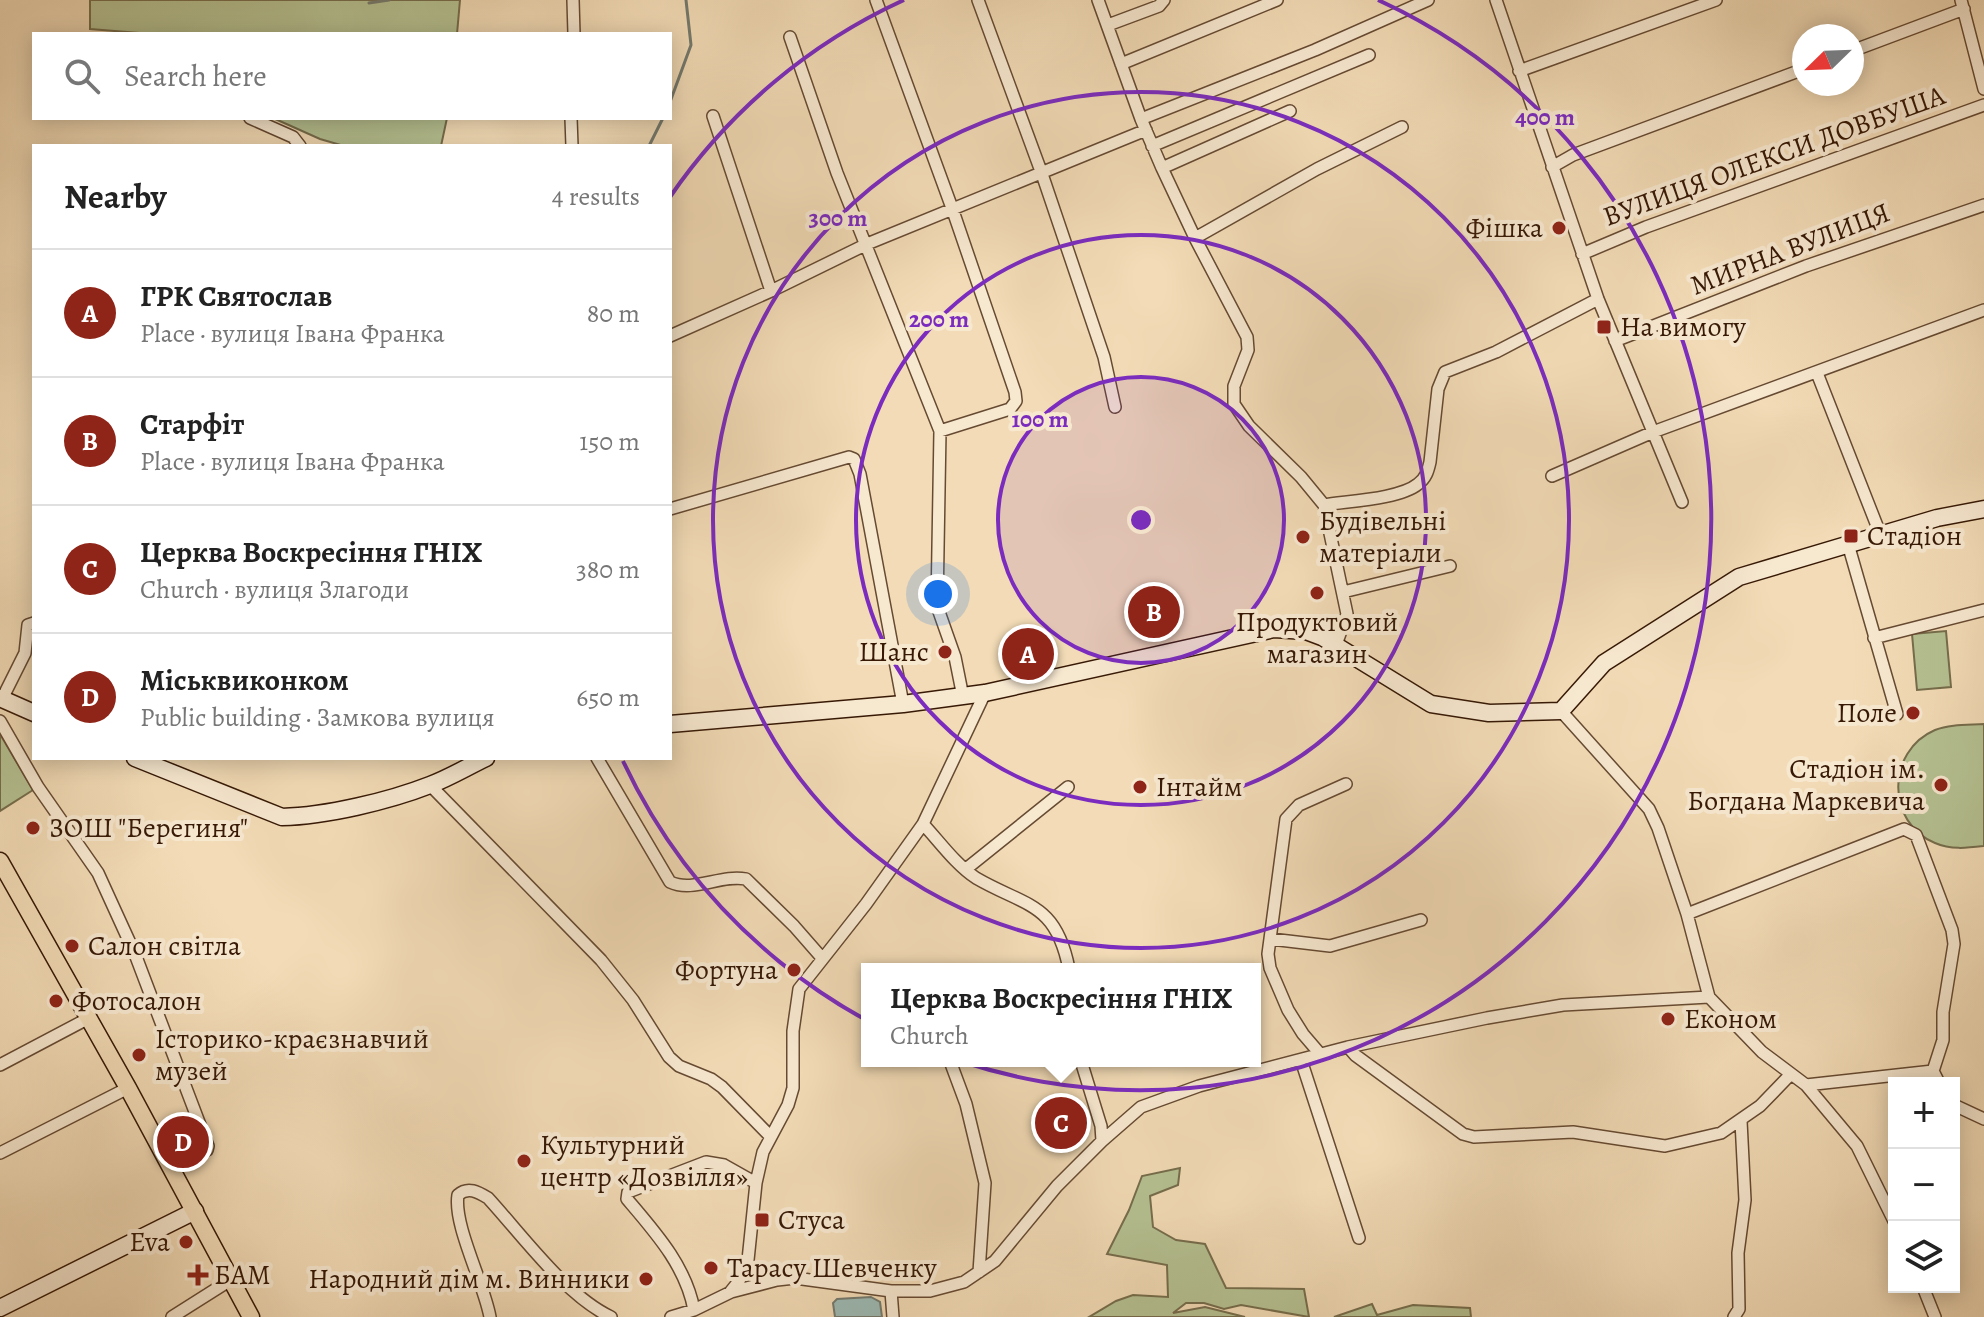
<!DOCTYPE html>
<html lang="en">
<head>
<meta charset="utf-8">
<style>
	:root { --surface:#fff; --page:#f6f6f6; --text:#222; --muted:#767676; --line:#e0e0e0; --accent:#8f2418 }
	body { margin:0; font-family:Alegreya,serif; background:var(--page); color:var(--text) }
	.controls { position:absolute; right:24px; bottom:24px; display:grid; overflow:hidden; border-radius:0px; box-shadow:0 4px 20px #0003 }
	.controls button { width:72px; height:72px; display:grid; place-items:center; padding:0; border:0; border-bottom:2px solid var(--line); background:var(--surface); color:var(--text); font:40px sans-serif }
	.compass { position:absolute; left:1792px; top:24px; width:72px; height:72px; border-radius:50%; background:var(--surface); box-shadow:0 4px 20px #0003; rotate:247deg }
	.you { position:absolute; left:938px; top:594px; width:28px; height:28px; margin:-20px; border:6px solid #fff; border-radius:50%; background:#1a73e8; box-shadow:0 0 0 12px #1a73e833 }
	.badge { display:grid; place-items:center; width:52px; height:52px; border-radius:50%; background:var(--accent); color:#fff; font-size:26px; font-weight:700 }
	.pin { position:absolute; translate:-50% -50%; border:4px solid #fff; box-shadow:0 2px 8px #0006 }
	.popup { position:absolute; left:861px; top:963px; width:400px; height:104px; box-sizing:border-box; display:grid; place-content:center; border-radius:0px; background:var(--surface); filter:drop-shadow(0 2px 6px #0005); font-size:26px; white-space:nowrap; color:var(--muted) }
	.popup b { font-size:30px; color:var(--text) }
	.popup::after { content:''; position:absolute; left:50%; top:100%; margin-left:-16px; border:16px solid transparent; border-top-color:var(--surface) }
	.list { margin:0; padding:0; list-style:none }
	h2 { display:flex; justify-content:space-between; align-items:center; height:104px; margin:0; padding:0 32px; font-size:34px }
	h2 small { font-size:26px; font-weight:400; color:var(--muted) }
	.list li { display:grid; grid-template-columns:52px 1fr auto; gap:24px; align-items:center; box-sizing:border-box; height:128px; padding:0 32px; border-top:2px solid var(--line) }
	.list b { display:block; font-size:30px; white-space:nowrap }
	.list p { margin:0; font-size:26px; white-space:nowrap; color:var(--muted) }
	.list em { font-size:26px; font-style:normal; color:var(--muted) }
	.icon { flex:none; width:44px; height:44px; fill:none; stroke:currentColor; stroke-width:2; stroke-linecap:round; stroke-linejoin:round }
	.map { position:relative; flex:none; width:1984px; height:1317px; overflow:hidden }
	.search { position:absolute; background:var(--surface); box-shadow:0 4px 20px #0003; left:32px; top:32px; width:640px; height:88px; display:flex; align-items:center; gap:20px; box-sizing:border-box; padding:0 28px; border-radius:0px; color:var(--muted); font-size:30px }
	.panel { position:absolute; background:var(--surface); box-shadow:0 4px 20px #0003; left:32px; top:144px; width:640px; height:616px; border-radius:0px }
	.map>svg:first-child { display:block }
	.green { fill:#b5c192; stroke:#766d4c; stroke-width:2 }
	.water { fill:#9cbab4; stroke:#747a6e; stroke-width:2 }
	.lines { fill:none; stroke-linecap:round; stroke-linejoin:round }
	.stream { stroke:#747a6e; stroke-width:3 }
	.street-casing { stroke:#664a32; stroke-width:14 }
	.secondary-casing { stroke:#371906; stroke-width:19 }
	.primary-casing { stroke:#371906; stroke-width:19 }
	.street { stroke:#f7e8d0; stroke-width:11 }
	.secondary { stroke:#f7e8d0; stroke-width:16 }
	.primary { stroke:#f2dbb6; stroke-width:16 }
	.ring { fill:none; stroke:#7b2cbf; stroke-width:4 }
	.poi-dot { fill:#8f2418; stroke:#f7e8d0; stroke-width:3 }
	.labels { text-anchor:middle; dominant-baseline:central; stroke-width:8; stroke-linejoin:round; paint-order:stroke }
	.street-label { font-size:28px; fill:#371906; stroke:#f7e8d0 }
	.poi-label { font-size:28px; fill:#371906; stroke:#f7e8d0; text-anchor:start }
	.centre { fill:#7b2cbf; stroke:#f7e8d0; stroke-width:4 }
	.ring-label { font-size:24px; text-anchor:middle; font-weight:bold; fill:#7b2cbf; stroke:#f7e8d0; stroke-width:8; stroke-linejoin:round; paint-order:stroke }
</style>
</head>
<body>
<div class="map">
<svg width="1984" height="1317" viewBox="0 0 1984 1317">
	<rect width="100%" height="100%" fill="#f2dbb6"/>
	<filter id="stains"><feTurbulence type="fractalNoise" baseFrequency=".0025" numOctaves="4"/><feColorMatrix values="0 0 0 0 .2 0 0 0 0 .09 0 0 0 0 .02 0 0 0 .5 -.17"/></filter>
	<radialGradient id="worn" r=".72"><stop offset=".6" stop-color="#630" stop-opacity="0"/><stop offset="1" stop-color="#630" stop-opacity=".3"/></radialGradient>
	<path class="green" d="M90,0H460L457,34H152L90,29Z
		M273,118H447L441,146H344L320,139Z
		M1946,631L1951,687L1917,690L1912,634Z
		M1984,724V846C1967,848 1951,850 1935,843C1886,823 1886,751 1935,730C1950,724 1968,725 1984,724Z
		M0,734L33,790L0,811Z
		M1180,1168L1178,1185L1150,1196L1153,1227L1176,1240L1205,1244L1226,1288L1304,1289L1309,1317L1241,1305L1224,1309L1204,1303H1186L1173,1313L1205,1307L1245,1317H1089L1116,1301L1133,1295L1168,1297L1167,1265L1107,1254L1129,1210L1142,1176Z
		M1372,1304L1377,1315L1413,1305L1470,1308L1471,1317H1334Z"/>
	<path class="water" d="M871,1297L880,1302L882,1317H835L833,1303L837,1299Z"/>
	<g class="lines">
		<path class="stream" d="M369,3L389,0
			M670,102L691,45L686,0
			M649,146L663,118"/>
		<defs>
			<path id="street" d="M573,0L574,34
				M876,0L952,208L1015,392L1016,401L1010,409L940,431
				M978,0L1042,174L1104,357L1115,407
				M1098,0L1141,119L1162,168L1195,238L1247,337L1248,350L1234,386V404L1249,426L1301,477L1324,505L1347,614L1336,645
				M1496,0L1598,299L1682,502
				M1961,0L1984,89
				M1108,25L1159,6L1164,0
				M790,37L837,173L940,431L937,606L955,657L963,697
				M1852,51L1964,9
				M1121,64L1277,0
				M1519,71L1716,0
				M713,116L771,291
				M250,118L293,137L300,146
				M571,118L572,146
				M1141,119L1315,50L1428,0
				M1152,146L1369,55
				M1552,167L1573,155L1804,69
				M1162,168L1290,111
				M1195,238L1317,169L1402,127
				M1582,254L1646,227L1984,105
				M670,336L771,291L867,244L1146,130
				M1615,341L1806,266L1984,205
				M1817,373L1881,536
				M1552,476L1653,432L1984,310
				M1324,505C1348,501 1400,499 1418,484C1426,478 1428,471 1430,462L1438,389L1445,372L1496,352L1598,299
				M670,509L849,457L854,459L860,474L903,704
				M1848,544L1897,714
				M1343,592L1450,566
				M1874,638L1984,610
				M2,699L25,653L28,625L34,623
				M1561,711L1649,809L1658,828L1687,914L1709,997L1762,1052L1806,1085L1857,1146L1894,1221
				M0,721L38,787L98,873L135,954L208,1146L207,1150L171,1167
				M597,758L670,882C693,893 721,874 746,879L794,926L822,958
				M430,785L601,960L633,1000L669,1057L679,1066L711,1079L722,1087L770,1136
				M923,824C939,841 956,865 976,878C1026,907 1056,902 1069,969
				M966,869L1068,787
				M1687,914L1904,829L1916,835L1952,930L1954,944L1943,1012V1040L1933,1071
				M1271,939L1330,946L1421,920
				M1348,1047L1355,1055L1463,1134L1474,1137L1573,1132L1665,1146L1721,1133L1760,1106L1790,1075
				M1321,1055L1303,1034L1288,1010L1270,968L1268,954L1286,819L1299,805L1346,784
				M1301,1060L1359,1238
				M950,1061L966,1104L985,1183L979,1272
				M1081,1061L1101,1126L1102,1141
				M0,1065L89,1018
				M1806,1085L1933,1071L1939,1083
				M1954,1105L1984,1119
				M0,1153L128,1088
				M1923,1287L1935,1317
				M731,1291L739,1281L748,1260L756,1183L763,1152L788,1105L793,1088V1031L799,989L866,904L923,824L985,693
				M891,1291L893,1317
				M694,1310C686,1266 655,1232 627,1199L628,1192L706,1162L724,1165L756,1183
				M172,1317L232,1279
				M490,1317C484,1283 453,1225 458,1195C468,1186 478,1192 488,1198C522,1235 566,1296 611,1317
				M671,1317L694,1310L731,1292L777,1280L795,1278L891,1291H930L964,1282L995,1261L1057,1186L1102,1141L1141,1107L1199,1086L1348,1047L1487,1018L1563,1005L1709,997
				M1734,1317L1739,1309L1738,1253L1745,1200L1741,1121"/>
			<path id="secondary" d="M0,698L34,713
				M670,724L903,704L985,693L1274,629L1306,631L1322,637L1431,704L1489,713L1561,711L1604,663L1739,577L1937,518L1984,509
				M135,758L282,817C326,816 389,801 430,785C449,778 467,767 486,758
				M0,1308L195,1211"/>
			<path id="primary" d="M0,861L128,1088L251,1317"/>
		</defs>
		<use href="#street" class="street-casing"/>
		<use href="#secondary" class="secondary-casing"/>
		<use href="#primary" class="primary-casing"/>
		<use href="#street" class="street"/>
		<use href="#secondary" class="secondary"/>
		<use href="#primary" class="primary"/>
	</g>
	<circle cx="1141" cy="520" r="143" fill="#7b2cbf" fill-opacity=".12"/>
	<g class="ring">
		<circle cx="1141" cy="520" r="143"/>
		<circle cx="1141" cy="520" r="285"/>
		<circle cx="1141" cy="520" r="428"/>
		<path d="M670 197A571 571 0 0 1 904 0M1378 0A571 571 0 1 1 623 761"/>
	</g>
	<g class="poi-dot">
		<circle cx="1559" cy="228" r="8"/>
		<rect x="1596" y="319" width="16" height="16" rx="4"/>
		<rect x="1843" y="528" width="16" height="16" rx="4"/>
		<circle cx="1303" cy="537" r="8"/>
		<circle cx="1317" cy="593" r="8"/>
		<circle cx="945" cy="652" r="8"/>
		<circle cx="1913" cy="713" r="8"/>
		<circle cx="1941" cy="785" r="8"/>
		<circle cx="1140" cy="787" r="8"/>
		<circle cx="33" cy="828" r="8"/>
		<circle cx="72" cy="946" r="8"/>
		<circle cx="794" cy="970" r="8"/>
		<circle cx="56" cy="1001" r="8"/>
		<circle cx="1668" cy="1019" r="8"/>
		<circle cx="139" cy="1055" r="8"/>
		<circle cx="524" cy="1161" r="8"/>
		<rect x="754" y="1212" width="16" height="16" rx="4"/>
		<circle cx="186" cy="1242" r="8"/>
		<circle cx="711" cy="1268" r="8"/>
		<path d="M194 1263h8v8h8v8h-8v8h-8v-8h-8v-8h8z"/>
		<circle cx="646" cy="1279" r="8"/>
	</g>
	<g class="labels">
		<g class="street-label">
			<text transform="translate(1774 156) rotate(-20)">ВУЛИЦЯ ОЛЕКСИ ДОВБУША</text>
			<text transform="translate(1790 249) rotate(-21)">МИРНА ВУЛИЦЯ</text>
		</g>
		<g class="poi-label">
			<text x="1543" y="228" text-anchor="end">Фішка</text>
			<text x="1620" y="327">На вимогу</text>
			<text x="1319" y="521">Будівельні<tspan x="1319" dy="32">матеріали</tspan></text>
			<text x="1867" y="536">Стадіон</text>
			<text x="1317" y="622" text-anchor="middle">Продуктовий<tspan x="1317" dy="32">магазин</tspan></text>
			<text x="929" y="652" text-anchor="end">Шанс</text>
			<text x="1897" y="713" text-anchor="end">Поле</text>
			<text x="1925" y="769" text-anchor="end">Стадіон ім.<tspan x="1925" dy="32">Богдана Маркевича</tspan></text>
			<text x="1156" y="787">Інтайм</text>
			<text x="49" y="828">ЗОШ "Берегиня"</text>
			<text x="88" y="946">Салон світла</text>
			<text x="778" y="970" text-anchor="end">Фортуна</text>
			<text x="72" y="1001">Фотосалон</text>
			<text x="1684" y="1019">Економ</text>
			<text x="155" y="1039">Історико-краєзнавчий<tspan x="155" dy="32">музей</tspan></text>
			<text x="540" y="1145">Культурний<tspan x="540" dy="32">центр «Дозвілля»</tspan></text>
			<text x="778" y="1220">Стуса</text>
			<text x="170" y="1242" text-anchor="end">Eva</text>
			<text x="727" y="1268">Тарасу Шевченку</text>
			<text x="214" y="1275">БАМ</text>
			<text x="630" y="1279" text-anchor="end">Народний дім м. Винники</text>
		</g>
	</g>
	<circle cx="1141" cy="520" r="12" class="centre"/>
	<g class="ring-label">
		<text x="1545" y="125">400 m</text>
		<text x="838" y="226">300 m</text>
		<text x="939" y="327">200 m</text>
		<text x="1040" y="427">100 m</text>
	</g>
	<rect width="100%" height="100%" filter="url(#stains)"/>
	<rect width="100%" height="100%" fill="url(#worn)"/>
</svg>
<div class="controls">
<button>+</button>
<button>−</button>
<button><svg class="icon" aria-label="layers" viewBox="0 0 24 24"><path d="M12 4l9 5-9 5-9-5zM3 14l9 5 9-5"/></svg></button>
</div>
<svg class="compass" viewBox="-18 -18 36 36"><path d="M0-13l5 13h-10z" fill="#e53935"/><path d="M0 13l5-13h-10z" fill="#767676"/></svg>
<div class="you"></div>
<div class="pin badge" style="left:1028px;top:654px">A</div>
<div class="pin badge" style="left:1154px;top:612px">B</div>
<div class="pin badge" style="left:1061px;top:1123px">C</div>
<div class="popup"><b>Церква Воскресіння ГНІХ</b>Church</div>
<div class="pin badge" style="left:183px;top:1142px">D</div>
<div class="search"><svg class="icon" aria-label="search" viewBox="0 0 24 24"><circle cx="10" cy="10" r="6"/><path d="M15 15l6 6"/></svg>Search here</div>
<section class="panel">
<h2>Nearby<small>4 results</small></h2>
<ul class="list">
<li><span class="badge">A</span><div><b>ГРК Святослав</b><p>Place · вулиця Івана Франка</p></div><em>80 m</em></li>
<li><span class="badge">B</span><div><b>Старфіт</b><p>Place · вулиця Івана Франка</p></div><em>150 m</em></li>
<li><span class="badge">C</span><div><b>Церква Воскресіння ГНІХ</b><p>Church · вулиця Злагоди</p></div><em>380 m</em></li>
<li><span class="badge">D</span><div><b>Міськвиконком</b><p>Public building · Замкова вулиця</p></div><em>650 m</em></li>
</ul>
</section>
</div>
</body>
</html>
